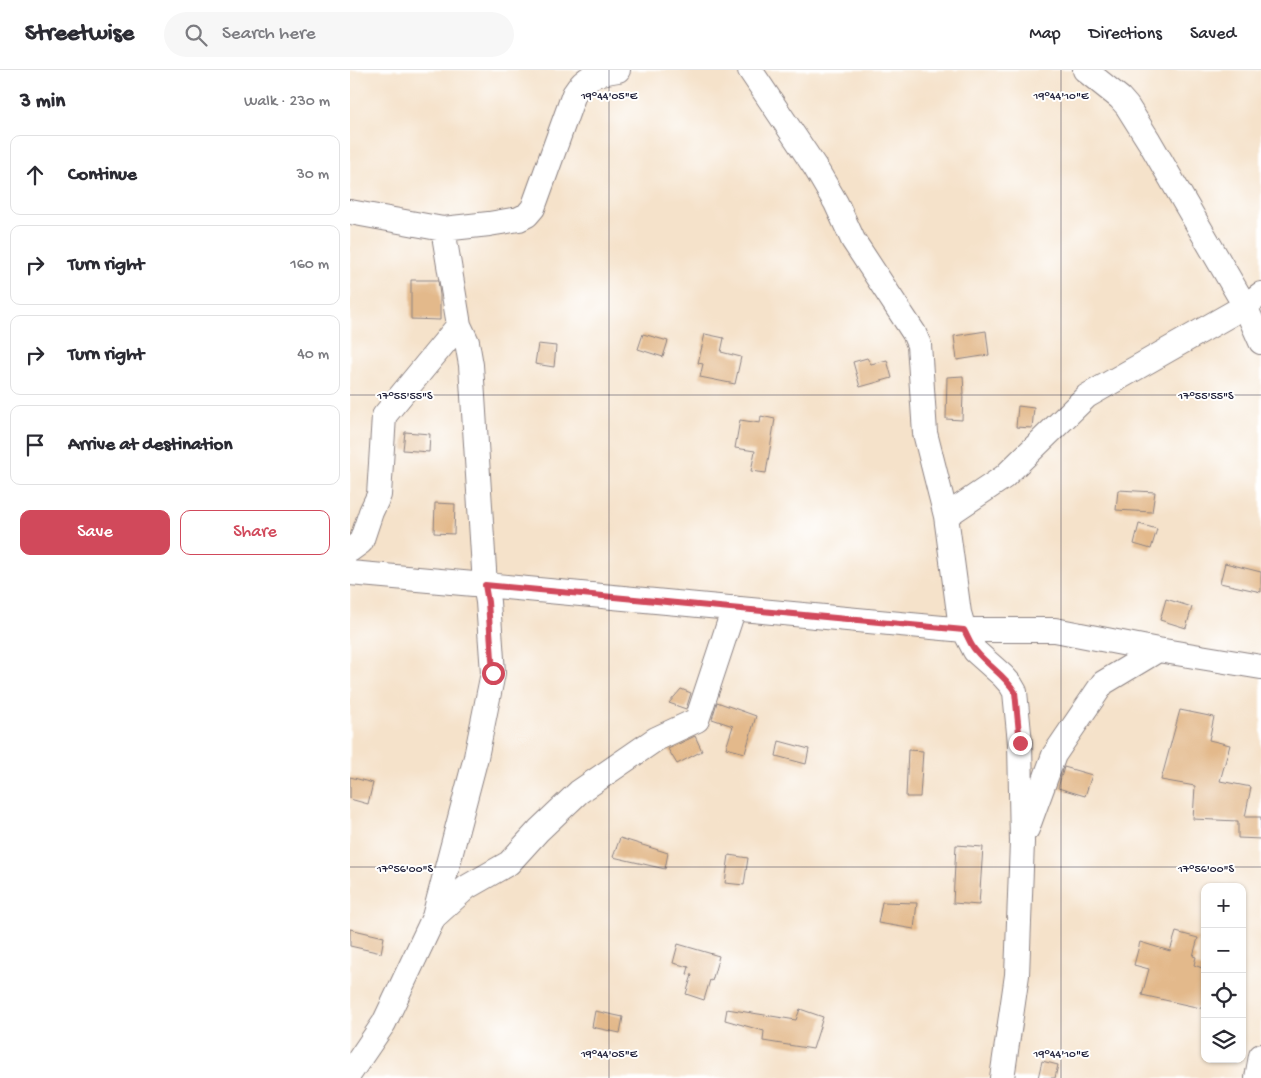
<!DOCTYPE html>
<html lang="en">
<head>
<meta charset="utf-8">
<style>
	:root { --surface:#fff; --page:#f7f7f7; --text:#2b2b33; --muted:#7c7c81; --line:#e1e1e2; --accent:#d1495b }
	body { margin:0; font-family:"Gochi Hand",sans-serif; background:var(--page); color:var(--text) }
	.controls { position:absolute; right:15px; bottom:15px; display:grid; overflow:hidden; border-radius:10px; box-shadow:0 1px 4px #0004 }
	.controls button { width:45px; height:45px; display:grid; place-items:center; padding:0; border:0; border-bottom:1px solid var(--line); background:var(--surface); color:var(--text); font:25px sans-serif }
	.stop { position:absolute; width:15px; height:15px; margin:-11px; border:4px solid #d1495b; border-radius:50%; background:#fff }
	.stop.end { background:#d1495b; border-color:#fff; box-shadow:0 1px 5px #0008 }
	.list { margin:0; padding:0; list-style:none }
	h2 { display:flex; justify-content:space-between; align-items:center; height:65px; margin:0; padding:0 20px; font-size:21px }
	h2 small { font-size:16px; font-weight:400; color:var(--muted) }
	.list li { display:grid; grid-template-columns:32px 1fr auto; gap:15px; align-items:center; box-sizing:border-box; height:80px; margin:0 10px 10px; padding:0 10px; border:1px solid var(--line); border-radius:10px }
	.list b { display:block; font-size:19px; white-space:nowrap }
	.list em { font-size:16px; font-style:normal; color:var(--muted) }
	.actions { display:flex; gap:10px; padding:15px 20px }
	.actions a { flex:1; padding:11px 0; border:1px solid var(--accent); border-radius:10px; text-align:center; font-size:18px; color:var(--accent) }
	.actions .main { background:var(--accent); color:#fff }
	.icon { flex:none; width:28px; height:28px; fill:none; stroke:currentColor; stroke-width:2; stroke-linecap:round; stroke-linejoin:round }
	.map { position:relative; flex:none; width:911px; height:1008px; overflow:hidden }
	header { display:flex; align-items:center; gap:30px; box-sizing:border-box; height:70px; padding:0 25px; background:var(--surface); border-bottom:1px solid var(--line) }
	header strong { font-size:24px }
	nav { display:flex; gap:28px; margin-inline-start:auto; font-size:18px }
	.search { width:350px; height:45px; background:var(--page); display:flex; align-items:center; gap:12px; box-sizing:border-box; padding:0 18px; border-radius:28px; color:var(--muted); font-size:19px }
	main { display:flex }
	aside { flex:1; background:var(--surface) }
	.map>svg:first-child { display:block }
	.building { fill:#e3b98b }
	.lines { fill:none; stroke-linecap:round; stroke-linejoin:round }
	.street-casing { stroke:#8c8282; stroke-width:26 }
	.street { stroke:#fff; stroke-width:24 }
	.route { stroke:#d1495b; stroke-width:6 }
	.ticks { fill:none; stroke:#22223b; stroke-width:1; stroke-opacity:0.45 }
	.ticks-label { font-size:12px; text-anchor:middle; fill:#22223b; stroke:#fff; stroke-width:4; stroke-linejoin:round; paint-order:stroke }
</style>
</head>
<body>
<header>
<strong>Streetwise</strong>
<div class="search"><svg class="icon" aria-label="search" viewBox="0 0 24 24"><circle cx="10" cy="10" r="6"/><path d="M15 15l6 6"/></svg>Search here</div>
<nav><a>Map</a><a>Directions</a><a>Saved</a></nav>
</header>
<main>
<aside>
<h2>3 min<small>Walk · 230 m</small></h2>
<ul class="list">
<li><svg class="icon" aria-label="ahead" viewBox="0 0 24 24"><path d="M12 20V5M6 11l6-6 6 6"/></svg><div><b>Continue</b></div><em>30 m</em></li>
<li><svg class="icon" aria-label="right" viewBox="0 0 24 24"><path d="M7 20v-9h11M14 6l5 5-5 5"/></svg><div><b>Turn right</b></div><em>160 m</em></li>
<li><svg class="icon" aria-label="right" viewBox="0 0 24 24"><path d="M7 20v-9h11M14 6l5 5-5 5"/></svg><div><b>Turn right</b></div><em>40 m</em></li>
<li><svg class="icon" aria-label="arrive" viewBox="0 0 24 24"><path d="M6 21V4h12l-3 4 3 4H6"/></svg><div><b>Arrive at destination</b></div></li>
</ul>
<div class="actions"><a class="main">Save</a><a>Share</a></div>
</aside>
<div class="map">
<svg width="911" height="1008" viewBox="0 0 911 1008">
	<rect width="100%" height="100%" fill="#fff"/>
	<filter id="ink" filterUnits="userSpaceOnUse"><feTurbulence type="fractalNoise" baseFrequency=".02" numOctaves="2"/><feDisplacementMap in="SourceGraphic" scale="10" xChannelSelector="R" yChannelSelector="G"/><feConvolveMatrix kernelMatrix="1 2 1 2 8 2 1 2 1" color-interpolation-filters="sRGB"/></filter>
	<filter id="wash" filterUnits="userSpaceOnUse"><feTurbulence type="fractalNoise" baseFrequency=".0096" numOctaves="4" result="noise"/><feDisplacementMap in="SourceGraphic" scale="20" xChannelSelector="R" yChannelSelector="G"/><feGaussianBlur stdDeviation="1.12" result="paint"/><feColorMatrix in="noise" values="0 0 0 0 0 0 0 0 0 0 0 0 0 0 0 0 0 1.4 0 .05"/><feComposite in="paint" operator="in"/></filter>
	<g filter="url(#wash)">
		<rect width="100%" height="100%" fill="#f5e2ca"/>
		<g id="blocks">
			<path class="building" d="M61,210H88L90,225V250L61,249Z
				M636,261L639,285L607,290L604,266Z
				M293,264L318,271L313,287L288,279Z
				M355,264L374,268L371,282L391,287L385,314L350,307L353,294L348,293Z
				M188,274L206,276L204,297L185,294Z
				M517,288L521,294L537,290L542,308L510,317L503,292Z
				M613,306L614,324H613L612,350L596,349L597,307Z
				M668,336L684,338L682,358L666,357Z
				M411,346L425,349L416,403L401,401L405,381L385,378L390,350L410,353Z
				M55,362L80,364L79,382L53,380Z
				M768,420L805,422L802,442L766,440Z
				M85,433L105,434L104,464L84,463Z
				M789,454L807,459L801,479L784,474Z
				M875,493L911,502V522L870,513Z
				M816,529L842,537L836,558L810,550Z
				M331,619L341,623L336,639L319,633Z
				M367,632L406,646L395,683L376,678L383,656L362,649Z
				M830,640L864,647L859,670L880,675L870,711L901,717L895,747H911V769L888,768V751L843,749L845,716L811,710Z
				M345,666L352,681L327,694L318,679Z
				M429,671L459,679L456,694L426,686Z
				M558,680L573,681L570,727H556Z
				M714,697L742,705L735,726L708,718Z
				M0,707L23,713L18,734L0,729Z
				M270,768L318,783L315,799L263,787Z
				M606,775L633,777L629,835L603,833Z
				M379,785L398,788L394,815L375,813Z
				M532,832L567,833L564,859L528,853Z
				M0,859L34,867L31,883L0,876Z
				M826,862L848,868L843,886L846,887L844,895L855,899V939L792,925L799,899L784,895L790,872L820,881Z
				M328,874L369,886L362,911L360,910L354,930L336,924L342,905L337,904L339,897L323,893Z
				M377,939L446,950L450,939L473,947L463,979L413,971L414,961L375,950Z
				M245,941L273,947L270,963L242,957Z
				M692,991L708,995L705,1008H688Z"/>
		</g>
	</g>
	<g filter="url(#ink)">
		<use href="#blocks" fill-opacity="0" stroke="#8c8282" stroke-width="1"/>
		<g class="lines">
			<defs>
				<path id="street" d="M400,0L465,97L486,133L503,170L564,263L569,275L570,289L575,363L596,446L609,543L614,560L625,581L653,606L661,615L665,622L670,673L672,772L667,905L652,1008
					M735,0L770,28L777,36L799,71L895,236L911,272
					M0,142L93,159L139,154L169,149L177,145L183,138L224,24C235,6 247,3 268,0
					M596,446L654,407L737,326L895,236L911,224
					M0,480L11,472L21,442L29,425L34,346L109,255
					M0,503L135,515L614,560H705L808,580
					M677,759L704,685L753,613L808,580L911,597
					M84,847L117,817L159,793L189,760L229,722L306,669L347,650L384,538
					M0,1003L34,953L84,847L126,687L143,603L138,532L135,515L121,295L117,272L109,255L93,159
					M907,1008L911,986"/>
			</defs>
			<use href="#street" class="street-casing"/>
			<use href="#street" class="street"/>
		</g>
	</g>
	<g class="lines" filter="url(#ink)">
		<path class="route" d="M143,603L138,532L135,515L614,560C618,567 621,576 626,581C638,596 655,605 665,622L670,673"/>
	</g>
	<path class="ticks" d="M259,0V1008M711,0V1008M0,325H911M0,797H911"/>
	<g class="ticks-label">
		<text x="259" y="29">19°44'05"E</text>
		<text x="711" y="29">19°44'10"E</text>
		<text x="55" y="329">17°55'55"S</text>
		<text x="856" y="329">17°55'55"S</text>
		<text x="55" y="802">17°56'00"S</text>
		<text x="856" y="802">17°56'00"S</text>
		<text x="259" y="987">19°44'05"E</text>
		<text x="711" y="987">19°44'10"E</text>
	</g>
</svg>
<div class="controls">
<button>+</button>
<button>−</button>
<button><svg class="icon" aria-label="locate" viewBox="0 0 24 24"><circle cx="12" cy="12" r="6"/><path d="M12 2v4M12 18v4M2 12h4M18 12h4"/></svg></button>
<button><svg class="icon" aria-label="layers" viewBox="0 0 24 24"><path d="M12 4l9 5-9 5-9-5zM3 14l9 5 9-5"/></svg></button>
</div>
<div class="stop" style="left:143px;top:603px"></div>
<div class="stop end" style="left:670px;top:673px"></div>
</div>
</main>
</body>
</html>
